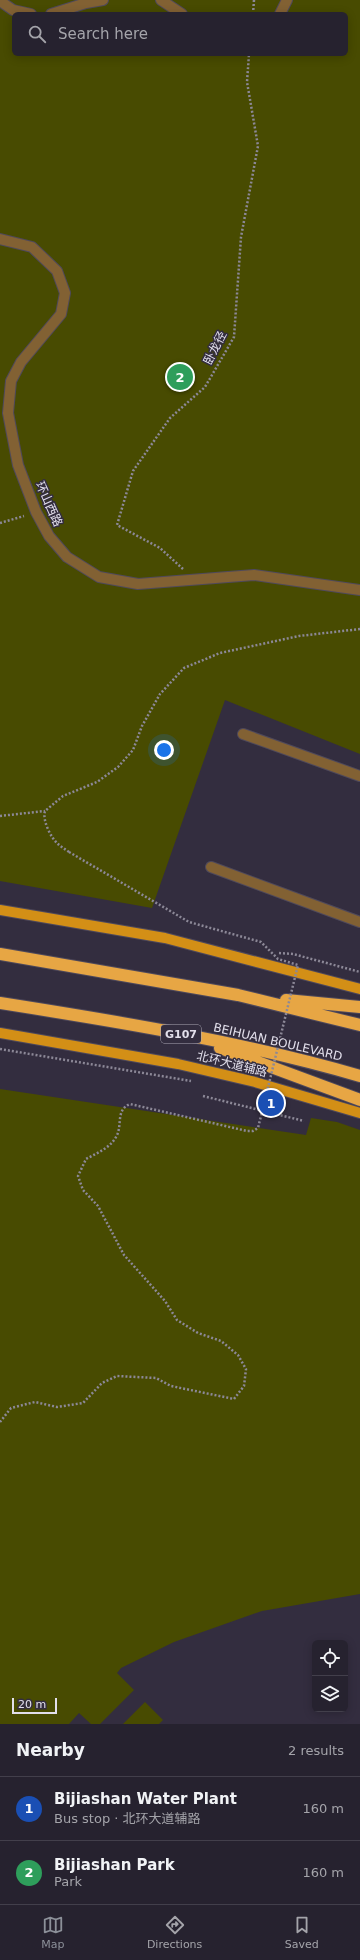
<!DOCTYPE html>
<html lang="en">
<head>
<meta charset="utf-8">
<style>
	:root { --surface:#26222f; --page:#322f3b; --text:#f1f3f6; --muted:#a4a4aa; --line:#423f4b; --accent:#8c9099 }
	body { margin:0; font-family:"DejaVu Sans","Noto Sans SC",sans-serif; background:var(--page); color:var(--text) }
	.controls { position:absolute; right:12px; bottom:12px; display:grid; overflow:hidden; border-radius:6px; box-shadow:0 2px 10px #0003 }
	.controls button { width:36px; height:36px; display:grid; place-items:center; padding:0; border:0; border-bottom:1px solid var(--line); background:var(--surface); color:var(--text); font:20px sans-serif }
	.scale { position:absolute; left:12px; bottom:10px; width:45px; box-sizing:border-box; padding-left:4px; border:2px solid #e2dfeb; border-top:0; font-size:11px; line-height:14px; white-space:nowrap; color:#e2dfeb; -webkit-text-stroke:3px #332d3f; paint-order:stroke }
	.you { position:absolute; left:164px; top:750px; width:14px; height:14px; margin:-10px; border:3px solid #fff; border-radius:50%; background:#1a73e8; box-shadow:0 0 0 6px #1a73e833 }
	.badge { display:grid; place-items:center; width:26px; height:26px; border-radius:50%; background:var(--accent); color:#fff; font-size:13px; font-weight:700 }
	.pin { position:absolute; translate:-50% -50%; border:2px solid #fff; box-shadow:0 1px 4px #0006 }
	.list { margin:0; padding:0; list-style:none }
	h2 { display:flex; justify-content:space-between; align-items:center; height:52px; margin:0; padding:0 16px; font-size:17px }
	h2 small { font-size:13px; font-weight:400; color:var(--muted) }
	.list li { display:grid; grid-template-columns:26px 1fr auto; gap:12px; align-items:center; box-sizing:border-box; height:64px; padding:0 16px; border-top:1px solid var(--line) }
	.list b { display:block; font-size:15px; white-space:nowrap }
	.list p { margin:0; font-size:13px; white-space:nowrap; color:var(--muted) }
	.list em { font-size:13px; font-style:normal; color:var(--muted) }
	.icon { flex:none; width:22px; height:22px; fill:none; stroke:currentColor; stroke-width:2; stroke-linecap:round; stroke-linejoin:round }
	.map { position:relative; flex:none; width:360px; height:1724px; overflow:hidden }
	.search { position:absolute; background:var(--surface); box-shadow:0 2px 10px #0003; left:12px; right:12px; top:12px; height:44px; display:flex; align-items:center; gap:10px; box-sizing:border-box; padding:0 14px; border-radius:6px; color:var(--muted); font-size:15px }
	.sheet { height:180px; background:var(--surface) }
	nav { display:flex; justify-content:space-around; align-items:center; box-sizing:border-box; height:56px; border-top:1px solid var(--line); background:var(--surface); font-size:11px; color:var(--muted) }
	nav a { display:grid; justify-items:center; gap:2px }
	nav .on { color:var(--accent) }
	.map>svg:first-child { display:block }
	.green { fill:#484b01; fill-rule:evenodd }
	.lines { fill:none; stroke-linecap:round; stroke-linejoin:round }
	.minor-casing { stroke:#4f495b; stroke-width:12 }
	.major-casing { stroke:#4f495b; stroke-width:12 }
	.highway-casing { stroke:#4f495b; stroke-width:14 }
	.path { stroke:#8c8897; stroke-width:2.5; stroke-dasharray:2 2; stroke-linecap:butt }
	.minor { stroke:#826133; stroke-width:10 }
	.major { stroke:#d38f16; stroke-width:10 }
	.highway { stroke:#e7a644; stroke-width:12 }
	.path-bridge { stroke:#8c8897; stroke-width:2.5; stroke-dasharray:2 2; stroke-linecap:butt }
	.labels { text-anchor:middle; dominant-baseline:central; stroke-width:3; stroke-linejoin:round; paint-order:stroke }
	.shield { fill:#332d3f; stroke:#aeaab7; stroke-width:1 }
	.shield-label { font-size:11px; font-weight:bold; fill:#e2dfeb }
	.street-label { font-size:12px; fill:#e2dfeb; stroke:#332d3f }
</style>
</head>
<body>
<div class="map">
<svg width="360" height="1724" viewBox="0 0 360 1724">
	<rect width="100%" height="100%" fill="#332d3f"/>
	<path class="green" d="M0,0H360V754L225,700L152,908L0,881ZM14,14H346V54H14Z
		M0,1089L306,1135L311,1118L337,1122L360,1130V1594L262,1611L174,1642L121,1668L117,1673L134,1690L100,1724H91L79,1713L69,1724H0Z
		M145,1702L163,1720L159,1724H123Z"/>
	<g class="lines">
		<defs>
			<path id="minor" d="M161,0L182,14
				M0,1L13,10L31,14
				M51,14L86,3L103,0
				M280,14L287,0
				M0,239L32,247L57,271L65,293L61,314L21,362L11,381L8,413L18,465L36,512L49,536L67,557L99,577L138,584L254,575L360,590
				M243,734L360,776
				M211,867L360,922"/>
			<path id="major" d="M0,910L165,938L360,989
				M0,1033L178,1064L255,1082L360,1113"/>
			<path id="highway" d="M0,954L238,995L360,1025
				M286,1000L360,1007
				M0,1003C121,1022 243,1042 360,1076
				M220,1048L360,1100"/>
		</defs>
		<use href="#minor" class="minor-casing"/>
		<use href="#major" class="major-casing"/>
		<use href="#highway" class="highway-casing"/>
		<path class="path" d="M253,14L254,0
			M0,523L24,516
			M183,569L160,548L117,525L133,471L170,418L205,387L234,337L241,237L258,146L247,82L249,54
			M0,816L45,811
			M69,852C65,849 61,847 58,844C51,838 42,820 45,811L63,796L97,782L118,767L133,750L142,726L160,694L184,668L220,653L299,636L360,629
			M279,953L293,954L360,972
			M0,1049L191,1081
			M203,1096L304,1121
			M0,1422L11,1408L35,1402L57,1407L83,1403L102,1383L117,1376L156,1378L171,1386L234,1399L244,1386L246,1369L238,1355L221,1341L198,1333L177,1320L165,1301L124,1255L98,1206L83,1190L78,1176L86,1159C97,1153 110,1148 116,1137C123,1126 115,1110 130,1104L247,1131H253L258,1128L262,1112"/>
		<use href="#minor" class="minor"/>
		<use href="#major" class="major"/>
		<use href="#highway" class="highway"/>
		<path class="path-bridge" d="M69,852L189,922L261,942L278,959L298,965L262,1112"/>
	</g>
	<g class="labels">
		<rect class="shield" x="161" y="1025" width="40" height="18" rx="3"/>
		<g class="shield-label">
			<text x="181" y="1034">G107</text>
		</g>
		<g class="street-label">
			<text transform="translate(215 348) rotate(-63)">卧龙径</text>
			<text transform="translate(49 504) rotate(66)">环山西路</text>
			<text transform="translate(278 1042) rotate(13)">BEIHUAN BOULEVARD</text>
			<text transform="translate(232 1064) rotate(14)">北环大道辅路</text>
		</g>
	</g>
</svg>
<div class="controls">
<button><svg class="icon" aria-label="locate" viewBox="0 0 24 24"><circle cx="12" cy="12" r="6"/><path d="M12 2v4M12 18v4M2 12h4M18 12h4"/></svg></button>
<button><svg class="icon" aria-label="layers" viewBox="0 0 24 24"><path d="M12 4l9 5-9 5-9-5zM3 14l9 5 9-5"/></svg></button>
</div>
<div class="scale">20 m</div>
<div class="you"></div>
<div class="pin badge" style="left:271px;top:1103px;background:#1a4fb4">1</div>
<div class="pin badge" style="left:180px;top:377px;background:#2e9e5b">2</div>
<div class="search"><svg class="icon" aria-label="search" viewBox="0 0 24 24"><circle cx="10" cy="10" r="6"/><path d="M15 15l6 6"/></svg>Search here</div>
</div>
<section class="sheet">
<h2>Nearby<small>2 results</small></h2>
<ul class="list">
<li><span class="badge" style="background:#1a4fb4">1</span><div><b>Bijiashan Water Plant</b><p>Bus stop · 北环大道辅路</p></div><em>160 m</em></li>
<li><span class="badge" style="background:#2e9e5b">2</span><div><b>Bijiashan Park</b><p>Park</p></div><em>160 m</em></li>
</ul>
</section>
<nav>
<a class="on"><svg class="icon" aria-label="map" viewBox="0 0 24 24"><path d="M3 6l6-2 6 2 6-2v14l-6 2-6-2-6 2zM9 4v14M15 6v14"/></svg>Map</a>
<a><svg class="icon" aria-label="directions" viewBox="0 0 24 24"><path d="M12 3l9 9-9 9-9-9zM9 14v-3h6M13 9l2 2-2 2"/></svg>Directions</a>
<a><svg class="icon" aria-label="saved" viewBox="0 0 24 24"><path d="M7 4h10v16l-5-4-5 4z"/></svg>Saved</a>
</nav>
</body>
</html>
